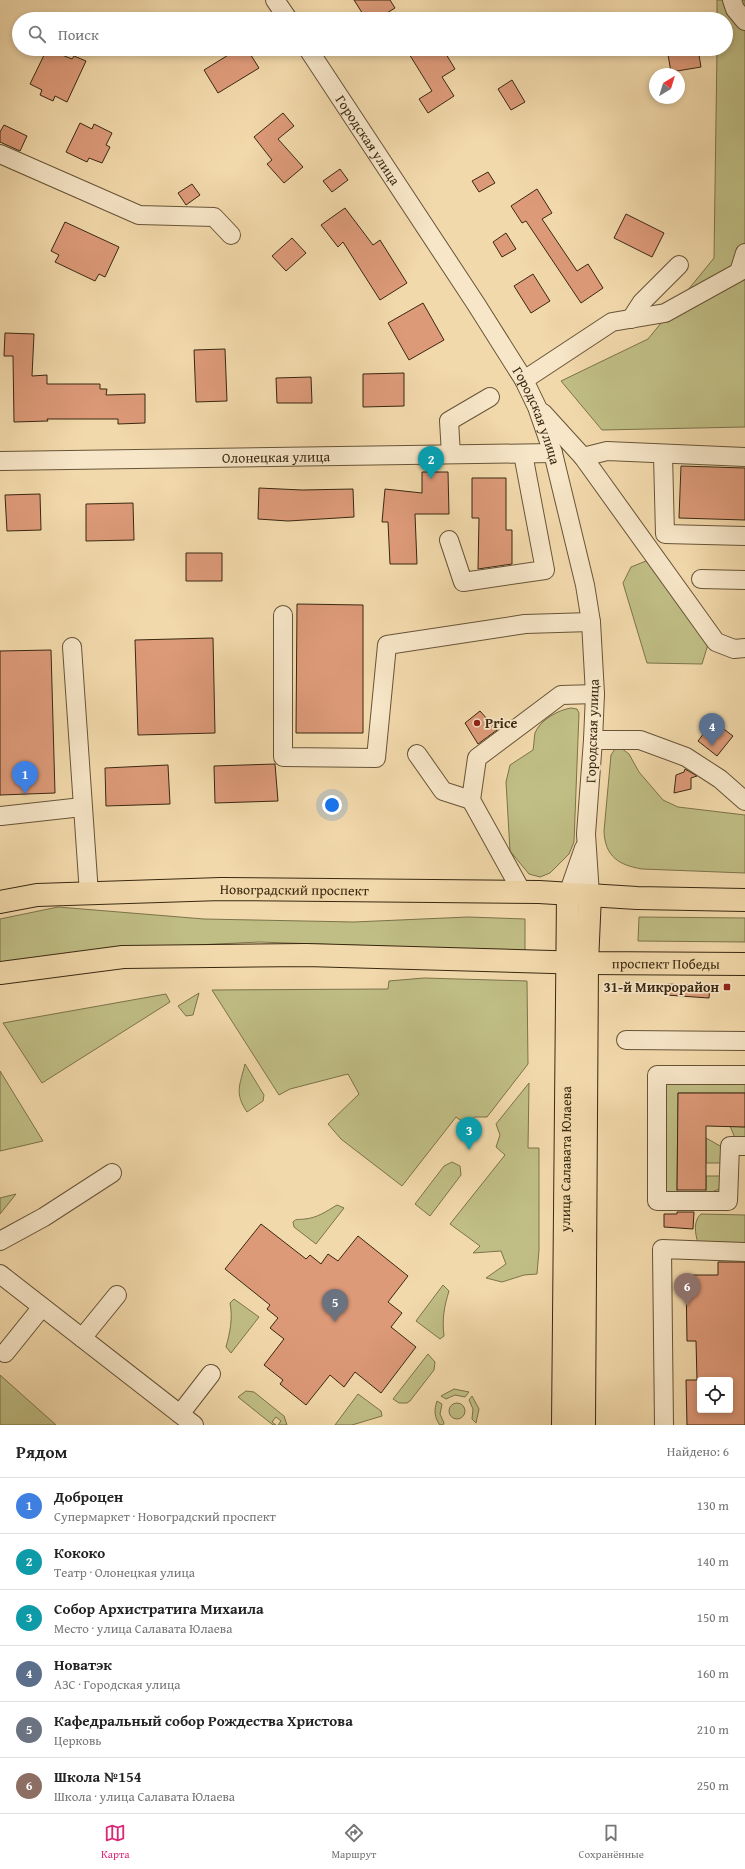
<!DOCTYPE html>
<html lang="ru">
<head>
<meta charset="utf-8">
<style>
	:root { --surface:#fff; --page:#f6f6f6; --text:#222; --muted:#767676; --line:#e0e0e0; --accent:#db2777 }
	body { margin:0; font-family:"Gentium Book Plus",serif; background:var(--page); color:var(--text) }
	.controls { position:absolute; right:12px; bottom:12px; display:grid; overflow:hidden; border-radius:4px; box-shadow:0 2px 6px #0003 }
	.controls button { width:36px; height:36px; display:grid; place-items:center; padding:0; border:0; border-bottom:1px solid var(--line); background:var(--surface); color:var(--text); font:20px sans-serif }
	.compass { position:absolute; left:649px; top:68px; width:36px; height:36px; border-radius:50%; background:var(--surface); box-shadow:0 2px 6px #0003; rotate:38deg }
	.you { position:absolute; left:332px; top:805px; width:14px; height:14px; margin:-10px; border:3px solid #fff; border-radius:50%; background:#1a73e8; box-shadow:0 0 0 6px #1a73e833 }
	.badge { display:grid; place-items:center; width:26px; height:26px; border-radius:50%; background:var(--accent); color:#fff; font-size:13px; font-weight:700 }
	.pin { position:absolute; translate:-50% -33px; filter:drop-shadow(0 1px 2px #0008) }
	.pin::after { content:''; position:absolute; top:21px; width:14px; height:12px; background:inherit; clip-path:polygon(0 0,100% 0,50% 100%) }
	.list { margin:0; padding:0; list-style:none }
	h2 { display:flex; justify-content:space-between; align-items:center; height:52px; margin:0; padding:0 16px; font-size:17px }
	h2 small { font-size:13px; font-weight:400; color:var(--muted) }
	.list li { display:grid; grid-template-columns:26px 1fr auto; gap:12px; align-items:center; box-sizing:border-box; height:56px; padding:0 16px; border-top:1px solid var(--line) }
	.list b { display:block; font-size:15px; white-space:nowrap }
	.list p { margin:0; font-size:13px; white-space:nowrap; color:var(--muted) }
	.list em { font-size:13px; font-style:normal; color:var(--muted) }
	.icon { flex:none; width:22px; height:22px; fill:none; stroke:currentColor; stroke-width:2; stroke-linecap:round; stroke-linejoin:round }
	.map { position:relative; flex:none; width:745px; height:1425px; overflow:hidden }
	.search { position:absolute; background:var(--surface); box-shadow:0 2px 6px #0003; left:12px; right:12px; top:12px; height:44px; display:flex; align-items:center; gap:10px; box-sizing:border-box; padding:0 14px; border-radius:22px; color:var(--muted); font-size:15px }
	.sheet { height:388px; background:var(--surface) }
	nav { display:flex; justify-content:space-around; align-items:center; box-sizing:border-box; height:56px; border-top:1px solid var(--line); background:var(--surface); font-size:11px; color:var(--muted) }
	nav a { display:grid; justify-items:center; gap:2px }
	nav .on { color:var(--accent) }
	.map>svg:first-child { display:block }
	.green { fill:#c0be85; stroke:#7c734a }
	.building { fill:#dd9a79; stroke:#392810 }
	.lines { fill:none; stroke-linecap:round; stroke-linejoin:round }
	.minor-casing { stroke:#675437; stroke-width:20 }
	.major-casing { stroke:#392810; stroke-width:24 }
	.minor { stroke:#f7e6c8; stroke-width:18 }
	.major { stroke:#f2d9ab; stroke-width:22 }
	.poi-dot { fill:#8f2418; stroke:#f7e6c8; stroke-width:1.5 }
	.labels { text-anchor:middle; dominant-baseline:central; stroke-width:3.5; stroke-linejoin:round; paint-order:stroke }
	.street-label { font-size:14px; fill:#392810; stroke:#f7e6c8 }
	.poi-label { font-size:14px; font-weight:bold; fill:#392810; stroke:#f7e6c8; text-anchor:start }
</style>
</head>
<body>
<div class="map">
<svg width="745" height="1425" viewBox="0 0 745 1425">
	<rect width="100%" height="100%" fill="#f2d9ab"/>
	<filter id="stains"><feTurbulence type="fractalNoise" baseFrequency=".005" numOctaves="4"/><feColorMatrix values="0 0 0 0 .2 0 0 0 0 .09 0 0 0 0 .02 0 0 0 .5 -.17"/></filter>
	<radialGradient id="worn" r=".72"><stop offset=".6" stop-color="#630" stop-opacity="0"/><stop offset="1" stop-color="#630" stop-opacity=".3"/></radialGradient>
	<path class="green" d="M717,0H745V427L602,430L561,381L648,339L714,258L717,49H726V19H717Z
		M646,561L709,641L702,664L647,663L623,583L631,567Z
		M571,708L577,709L579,713L574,842L569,854L550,873L540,877L529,874L510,851L506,782L510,765L533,750C534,745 534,738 535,733C540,720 558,710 571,708Z
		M621,748L629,754L639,772L663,800L678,807L745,815V873L642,869C619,865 605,857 604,831L611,755L615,749Z
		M58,907L204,919L354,922L468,917L525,919V951L259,942L174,946L0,965V919Z
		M639,917L745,918V942L638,941Z
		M424,978L527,981L528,1064L487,1117H475L466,1124L456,1117L402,1186L341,1139L328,1124L359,1094L348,1074L290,1089L279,1095L212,990L388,989L389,981Z
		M199,993L193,1015L186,1016L178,1006Z
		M166,994L170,1002L42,1083L3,1023Z
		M245,1064L264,1095L263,1101L247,1112C234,1093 240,1085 245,1064Z
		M0,1071L43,1141L0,1151Z
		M745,1080V1093H678L677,1194H670L664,1189L665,1087L667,1082Z
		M529,1083L528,1148H539V1250L537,1274L524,1275L502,1282L486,1278L506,1264L501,1251L473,1253L480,1246L450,1224L505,1155L496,1147L500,1135L496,1124Z
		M730,1126L745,1127V1142L735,1138Z
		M706,1138L722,1147L724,1163H706Z
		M452,1162L460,1166L461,1175L430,1216L415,1204L444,1166Z
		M706,1176H723L720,1189L706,1194Z
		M16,1194L0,1214V1198Z
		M337,1205L344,1208L316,1244L294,1227L293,1222C296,1218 300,1220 305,1219C317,1218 327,1211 337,1205Z
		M701,1214L745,1215V1247L698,1243C695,1233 693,1221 701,1214Z
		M443,1285L449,1291C444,1307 442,1319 444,1336L440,1339L416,1321Z
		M234,1299L259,1317L231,1353L226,1347C230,1332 233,1319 230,1303Z
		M428,1354L435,1362L434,1370L410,1401L407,1403H399L393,1399Z
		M0,1375L56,1425H0Z
		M454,1389L469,1392L465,1397L455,1395L446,1399L441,1396Z
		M246,1391L254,1392L284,1416L287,1425H278L281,1421L276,1417L272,1422L276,1425H273L238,1397Z
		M358,1394L381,1411L382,1416L352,1425H335Z
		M472,1396L479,1409L476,1423L472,1419L473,1409L469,1400Z
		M437,1401L442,1404L440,1414L444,1423L443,1425H440C434,1417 434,1410 437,1401Z
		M449 1411a8 8 0 1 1 16 0a8 8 0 1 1-16 0Z"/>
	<path class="building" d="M354,0H390L395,8L377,19H366Z
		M47,49L72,59L74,56L86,61L67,102L55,96L53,101L40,95L42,90L30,84Z
		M238,49H247L259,68L218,93L204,70Z
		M406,49H443L455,69L442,77L454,96L428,113L419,99L432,91Z
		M667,49H698L701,67L671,72Z
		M512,80L525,102L511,110L498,89Z
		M283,113L294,126L278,139L303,167L284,183L267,164L272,160L254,137Z
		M80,123L92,129L94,124L112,133L106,145L110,147L102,163L89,158L87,162L66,152Z
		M4,125L27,136L20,151L0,142V132Z
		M340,169L348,180L332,192L323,181Z
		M488,172L495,183L479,192L472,181Z
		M192,184L200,195L186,205L178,193Z
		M537,189L552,213L542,219L577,271L588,264L603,288L581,303L526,221L522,223L511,206Z
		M345,208L373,245L380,240L407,283L380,300L343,242L338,247L321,225Z
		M626,214L664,233L652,257L614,238Z
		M65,222L119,247L105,277L99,274L95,281L55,262L59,255L51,251Z
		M506,233L516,249L502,257L493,242Z
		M292,238L306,253L286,271L272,256Z
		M533,274L550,301L531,313L514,286Z
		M423,303L444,340L409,360L388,323Z
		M5,333L34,334L32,376L47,375V384H100V389H107L106,395L145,394V423L118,424V419H47L48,421L14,422L13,356H4Z
		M225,349L227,401L196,402L194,350Z
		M404,373V406L363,407V374Z
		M311,377L312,403H277L276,378Z
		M681,466L745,468V520L679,518Z
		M422,472H448L449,514H415L417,564H390L388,522H382L385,489L422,493Z
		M472,478H506V530H512V564L478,569L479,518H472Z
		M259,488L302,490L353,489L354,517L288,521L258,519Z
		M40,494L41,530L7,531L5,495Z
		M133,503L134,540L86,541V504Z
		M186,553H222V581H186Z
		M297,604L363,605V733H296Z
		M213,638L215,733L138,735L135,640Z
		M51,650L55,793L0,795V651Z
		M480,711L497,730L478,744L465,723Z
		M713,721L733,736L717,756L698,741Z
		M275,764L278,801L215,803L214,766Z
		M168,765L170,804L106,806L105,768Z
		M685,769L697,776L691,778V789L674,793L676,775L684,772Z
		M667,984L710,986L709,998L666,995Z
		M678,1093H745V1127L706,1126V1190H677Z
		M677,1212H694L693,1229L664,1227V1214H677Z
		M261,1224L306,1259L310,1255L321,1264L328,1254L338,1261L358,1236L408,1276L388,1302L402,1313L391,1327L416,1347L381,1393L355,1372L344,1387L330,1375L306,1405L280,1384L283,1380L264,1365L284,1339L270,1328L278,1318L267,1309L270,1305L225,1269Z
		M718,1262H745V1425H687L686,1380H700V1410H730V1380H697L696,1341H687L686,1275H718Z"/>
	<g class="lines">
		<defs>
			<g id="minor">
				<path d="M275,0L288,19"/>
				<path d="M732,0L735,9L745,21"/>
				<path id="s1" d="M308,49L476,304L524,380L537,407L553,453L585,585L591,622L595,694L593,740L586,834L590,895"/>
				<path d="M0,154L139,215L214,217L231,235"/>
				<path d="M631,319L642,302L679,265"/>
				<path d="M524,380L612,322L665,313L739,272L745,253"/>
				<path d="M543,413L583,457L716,642L734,649L745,648"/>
				<path d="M451,454L449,421L490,397"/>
				<path d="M663,455L665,534L745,536"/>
				<path d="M583,457L607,451L745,457"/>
				<path id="s2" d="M0,461L553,453"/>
				<path d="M449,540L463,582L545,570L523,454"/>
				<path d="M701,579L745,580"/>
				<path d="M283,615V757L376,758L387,645L525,624L591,622"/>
				<path d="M72,647L89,894"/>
				<path d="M593,740H640L686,757L720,779L745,801"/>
				<path d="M417,754L443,791L471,800"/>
				<path d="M1,816L82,807"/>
				<path d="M522,892L471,800L477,758L561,695L595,694"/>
				<path d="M568,894L584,848"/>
				<path d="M626,1040L745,1041"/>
				<path d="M745,1075H657V1201H728L730,1146H745"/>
				<path d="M0,1241L44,1217L112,1173"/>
				<path d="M0,1274L194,1425"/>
				<path d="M82,1338L117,1295"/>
				<path d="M5,1353L42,1307"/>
				<path d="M180,1414L211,1374"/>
				<path d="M664,1425L662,1249L745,1252"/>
			</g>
			<g id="major">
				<path id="s3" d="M0,902L37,895L221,889L539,892L637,898L745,900"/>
				<path id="s4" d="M0,973L123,957L306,955L587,963L745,964"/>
				<path id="s5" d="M563,1425L568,894"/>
				<path d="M584,1425L587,963L590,895"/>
			</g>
		</defs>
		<use href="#minor" class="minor-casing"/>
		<use href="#major" class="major-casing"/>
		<use href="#minor" class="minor"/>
		<use href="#major" class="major"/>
	</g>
	<g class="poi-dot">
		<circle cx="477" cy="723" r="4"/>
		<rect x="723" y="983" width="8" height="8" rx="2"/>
	</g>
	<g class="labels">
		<g class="street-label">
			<text stroke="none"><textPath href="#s1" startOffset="109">Городская улица</textPath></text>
			<text stroke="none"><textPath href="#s1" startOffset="433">Городская улица</textPath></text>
			<text stroke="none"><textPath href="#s2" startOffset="276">Олонецкая улица</textPath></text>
			<text transform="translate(592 731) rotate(-88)">Городская улица</text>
			<text stroke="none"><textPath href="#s3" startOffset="295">Новоградский проспект</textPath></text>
			<text stroke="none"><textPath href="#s4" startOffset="667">проспект Победы</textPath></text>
			<text stroke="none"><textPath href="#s5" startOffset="266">улица Салавата Юлаева</textPath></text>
		</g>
		<g class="poi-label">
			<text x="485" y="723">Price</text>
			<text x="719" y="987" text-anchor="end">31-й Микрорайон</text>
		</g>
	</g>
	<rect width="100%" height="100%" filter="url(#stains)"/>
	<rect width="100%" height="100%" fill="url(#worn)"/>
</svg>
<div class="controls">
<button><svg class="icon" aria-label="locate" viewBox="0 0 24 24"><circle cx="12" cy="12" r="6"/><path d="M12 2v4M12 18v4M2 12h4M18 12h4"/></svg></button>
</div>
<svg class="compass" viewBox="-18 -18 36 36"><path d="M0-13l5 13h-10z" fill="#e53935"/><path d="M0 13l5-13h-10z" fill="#767676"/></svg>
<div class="you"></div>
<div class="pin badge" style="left:25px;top:794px;background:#3f7fe0">1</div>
<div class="pin badge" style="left:431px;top:479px;background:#0f9aa8">2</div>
<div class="pin badge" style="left:469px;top:1150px;background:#0f9aa8">3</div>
<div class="pin badge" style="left:712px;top:746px;background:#5c6f8a">4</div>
<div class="pin badge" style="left:335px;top:1322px;background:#6b7280">5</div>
<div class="pin badge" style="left:687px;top:1306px;background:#8d6e63">6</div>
<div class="search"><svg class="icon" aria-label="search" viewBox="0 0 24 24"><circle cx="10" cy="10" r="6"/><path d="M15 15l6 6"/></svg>Поиск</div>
</div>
<section class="sheet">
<h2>Рядом<small>Найдено: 6</small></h2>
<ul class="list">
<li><span class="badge" style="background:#3f7fe0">1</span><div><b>Доброцен</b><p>Супермаркет · Новоградский проспект</p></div><em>130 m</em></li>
<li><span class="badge" style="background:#0f9aa8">2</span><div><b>Кококо</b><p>Театр · Олонецкая улица</p></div><em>140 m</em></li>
<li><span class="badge" style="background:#0f9aa8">3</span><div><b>Собор Архистратига Михаила</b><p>Место · улица Салавата Юлаева</p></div><em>150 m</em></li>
<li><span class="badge" style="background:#5c6f8a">4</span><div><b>Новатэк</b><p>АЗС · Городская улица</p></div><em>160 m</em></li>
<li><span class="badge" style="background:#6b7280">5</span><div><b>Кафедральный собор Рождества Христова</b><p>Церковь</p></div><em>210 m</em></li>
<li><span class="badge" style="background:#8d6e63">6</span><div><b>Школа №154</b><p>Школа · улица Салавата Юлаева</p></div><em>250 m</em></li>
</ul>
</section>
<nav>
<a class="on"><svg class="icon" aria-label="map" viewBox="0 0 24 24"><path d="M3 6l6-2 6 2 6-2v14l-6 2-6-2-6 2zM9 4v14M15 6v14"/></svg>Карта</a>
<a><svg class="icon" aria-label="directions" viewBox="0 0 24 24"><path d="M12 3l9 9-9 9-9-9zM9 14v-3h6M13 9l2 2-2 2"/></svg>Маршрут</a>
<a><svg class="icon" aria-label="saved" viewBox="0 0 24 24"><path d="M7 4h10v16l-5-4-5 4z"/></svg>Сохранённые</a>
</nav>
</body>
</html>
